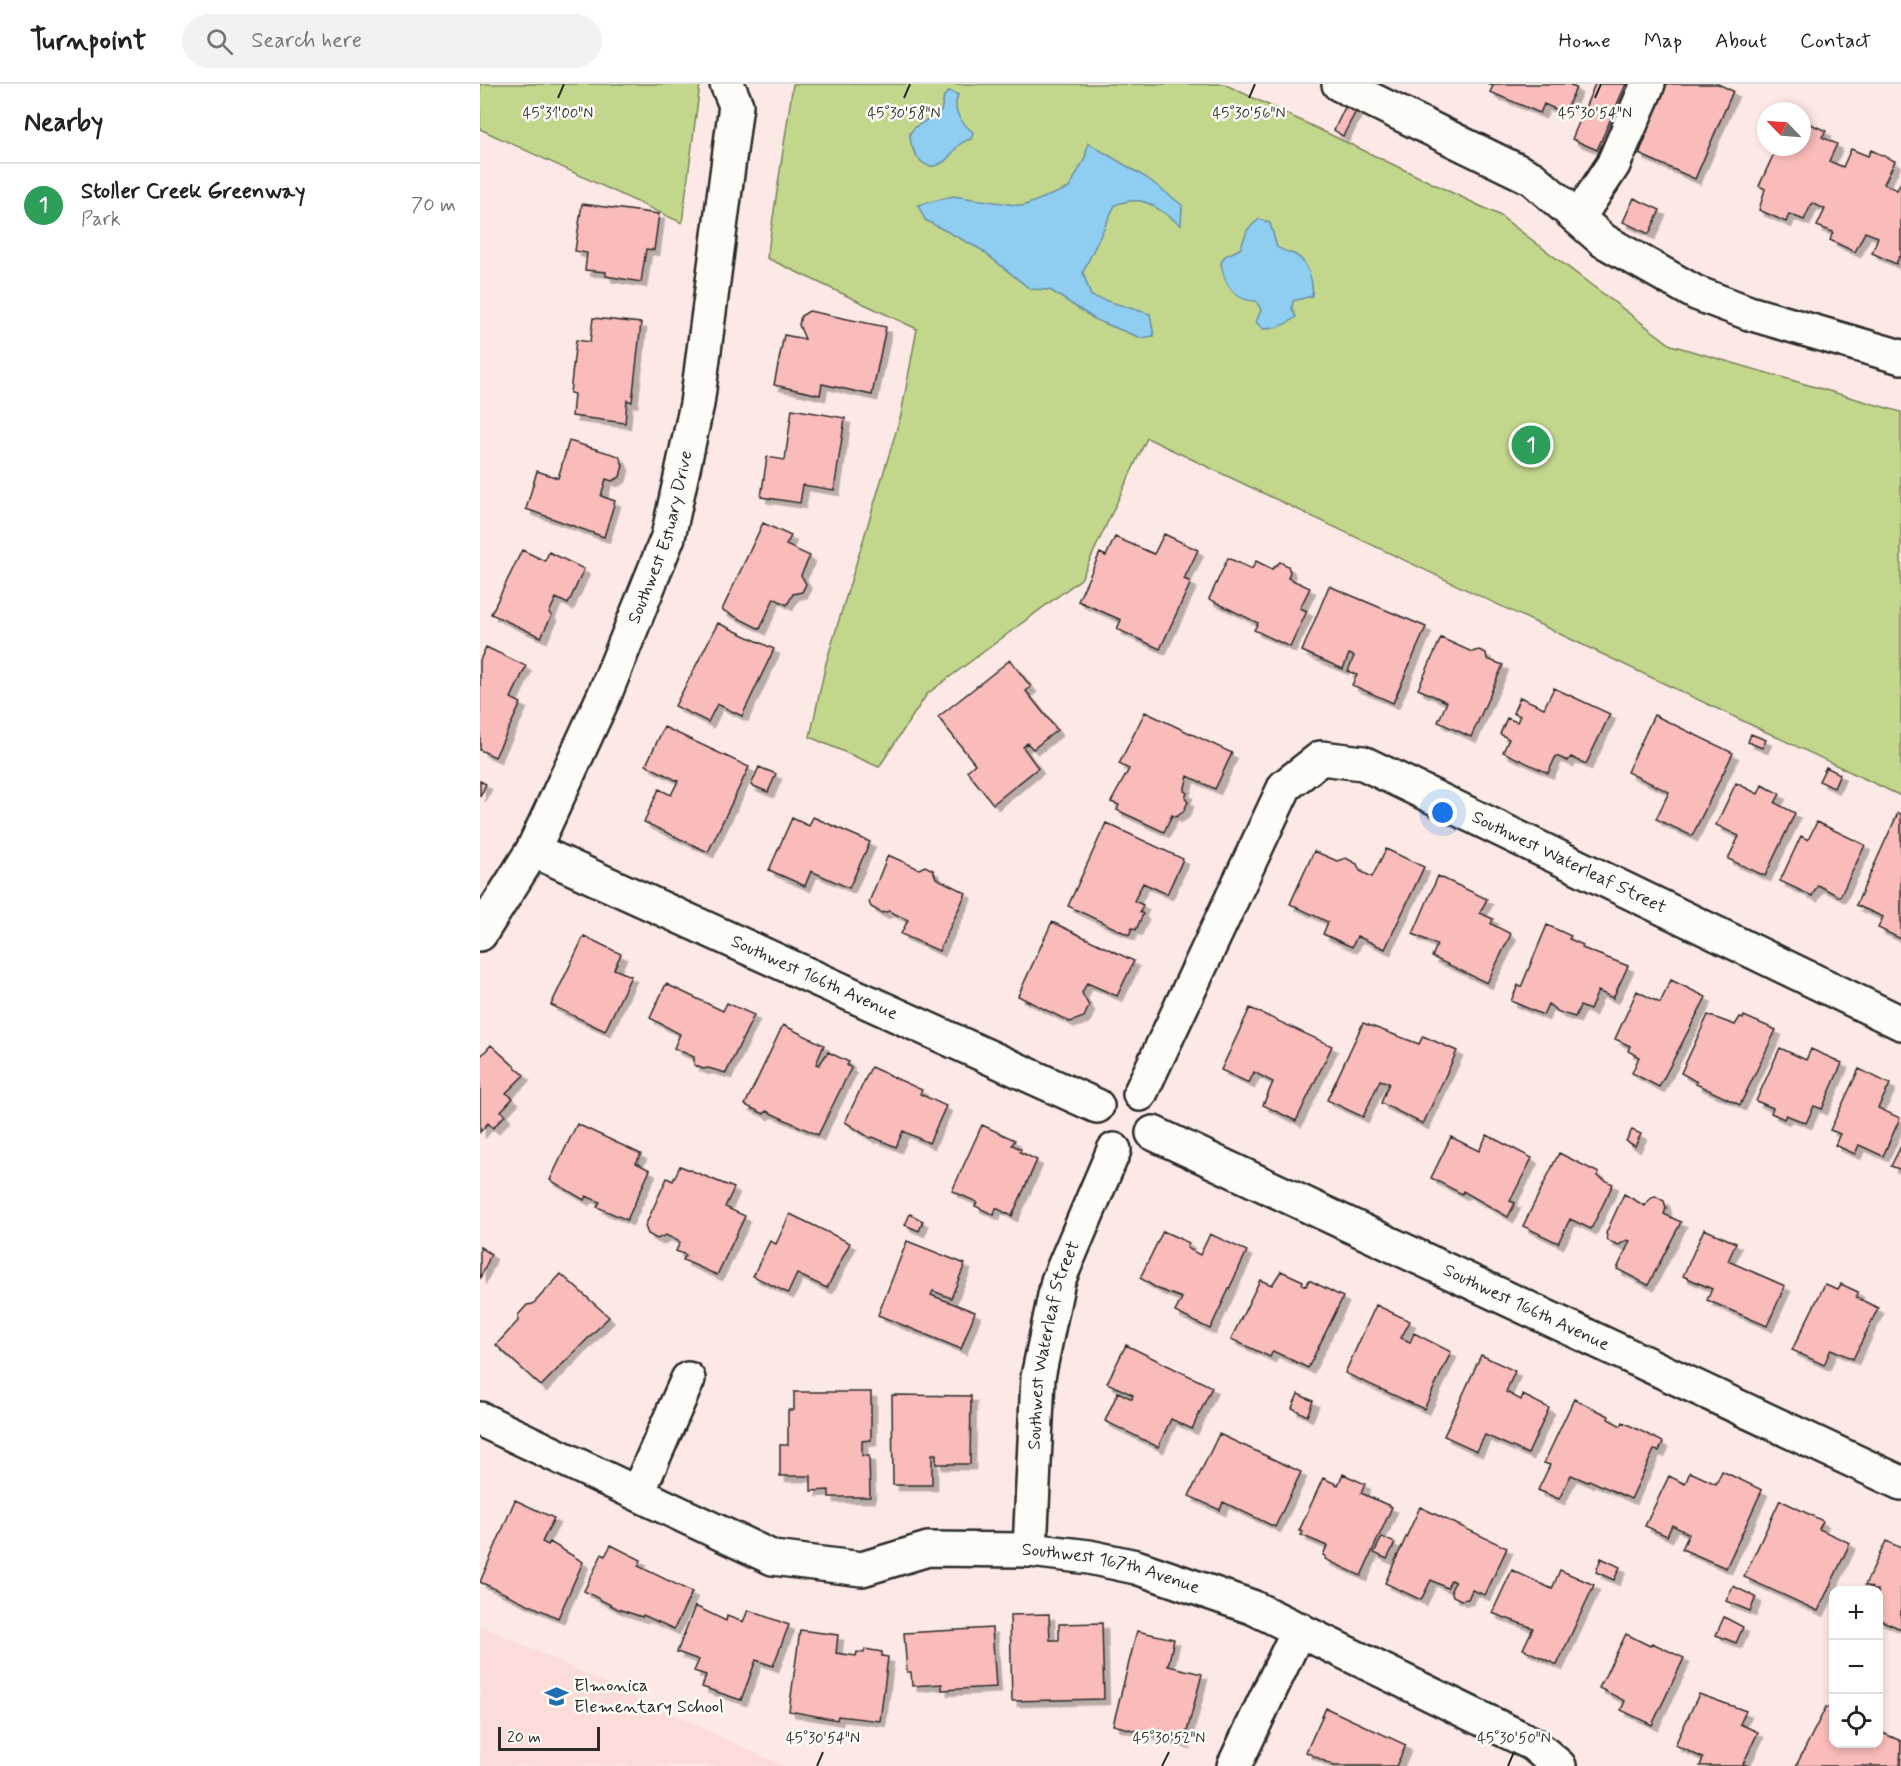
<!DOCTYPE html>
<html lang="en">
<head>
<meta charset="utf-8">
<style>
	:root { --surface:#fff; --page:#f2f2f2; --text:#222; --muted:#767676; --line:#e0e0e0; --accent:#1f6fb2 }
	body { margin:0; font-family:Mynerve,sans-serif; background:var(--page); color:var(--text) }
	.controls { position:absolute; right:18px; bottom:18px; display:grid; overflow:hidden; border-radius:12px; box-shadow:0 3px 9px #0003 }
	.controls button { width:54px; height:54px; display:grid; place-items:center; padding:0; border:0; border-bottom:2px solid var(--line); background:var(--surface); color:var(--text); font:30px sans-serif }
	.compass { position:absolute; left:1277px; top:18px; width:54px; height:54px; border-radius:50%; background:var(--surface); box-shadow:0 3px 9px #0003; rotate:295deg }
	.scale { position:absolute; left:18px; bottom:15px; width:102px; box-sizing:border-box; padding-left:6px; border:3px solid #2b2b2b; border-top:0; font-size:16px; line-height:21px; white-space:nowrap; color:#2b2b2b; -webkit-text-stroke:4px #fdfcf7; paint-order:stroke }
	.you { position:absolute; left:963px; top:729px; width:21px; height:21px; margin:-15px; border:4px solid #fff; border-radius:50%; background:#1a73e8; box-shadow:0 0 0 9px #1a73e833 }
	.badge { display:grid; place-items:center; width:39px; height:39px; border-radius:50%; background:var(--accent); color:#fff; font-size:20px; font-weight:700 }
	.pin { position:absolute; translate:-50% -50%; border:3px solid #fff; box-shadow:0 2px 6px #0006 }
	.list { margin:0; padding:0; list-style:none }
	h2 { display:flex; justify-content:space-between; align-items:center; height:78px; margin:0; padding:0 24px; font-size:26px }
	h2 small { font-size:20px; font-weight:400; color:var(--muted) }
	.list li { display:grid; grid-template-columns:39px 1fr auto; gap:18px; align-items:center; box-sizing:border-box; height:84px; padding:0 24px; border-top:2px solid var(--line) }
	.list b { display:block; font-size:22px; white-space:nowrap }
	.list p { margin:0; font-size:20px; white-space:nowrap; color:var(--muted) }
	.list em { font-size:20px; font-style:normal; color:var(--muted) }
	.icon { flex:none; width:33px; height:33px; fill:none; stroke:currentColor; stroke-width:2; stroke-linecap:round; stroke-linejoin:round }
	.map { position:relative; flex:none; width:1421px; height:1682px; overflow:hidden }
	header { display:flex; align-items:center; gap:36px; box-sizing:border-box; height:84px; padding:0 30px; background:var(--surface); border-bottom:2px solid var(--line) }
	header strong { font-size:28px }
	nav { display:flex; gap:33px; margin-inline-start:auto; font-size:21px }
	.search { width:420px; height:54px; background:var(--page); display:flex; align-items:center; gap:15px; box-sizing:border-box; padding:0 21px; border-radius:33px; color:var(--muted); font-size:22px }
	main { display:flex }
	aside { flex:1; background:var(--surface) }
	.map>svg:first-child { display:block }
	.built { fill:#fbdcd8 }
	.green { fill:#c3d78c; stroke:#77815c; stroke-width:1.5 }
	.water { fill:#8fcef0; stroke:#678da1; stroke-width:1.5 }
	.building { fill:#f9bcba; stroke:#2b2b2b; stroke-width:1.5; filter:url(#shadow) }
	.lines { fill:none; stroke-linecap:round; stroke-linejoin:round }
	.minor-casing { stroke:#2b2b2b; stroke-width:38 }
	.minor { stroke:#fdfcf7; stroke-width:33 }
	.ticks { fill:none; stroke:#2b2b2b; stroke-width:2 }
	.labels { text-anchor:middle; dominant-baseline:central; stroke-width:5; stroke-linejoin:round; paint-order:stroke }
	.street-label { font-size:18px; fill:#2b2b2b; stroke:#fdfcf7 }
	.poi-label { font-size:18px; fill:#2b2b2b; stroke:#fdfcf7; text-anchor:start }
	.ticks-label { font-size:15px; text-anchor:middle; fill:#2b2b2b; stroke:#fdfcf7; stroke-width:5; stroke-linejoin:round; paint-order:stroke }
</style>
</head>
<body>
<header>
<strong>Turnpoint</strong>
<div class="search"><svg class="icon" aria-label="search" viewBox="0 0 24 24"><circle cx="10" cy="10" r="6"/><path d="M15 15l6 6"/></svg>Search here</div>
<nav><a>Home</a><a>Map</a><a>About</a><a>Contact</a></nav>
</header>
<main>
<aside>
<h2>Nearby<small></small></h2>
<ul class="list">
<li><span class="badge" style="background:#2e9e5b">1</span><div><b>Stoller Creek Greenway</b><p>Park</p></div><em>70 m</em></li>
</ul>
</aside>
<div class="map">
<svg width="1421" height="1682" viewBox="0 0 1421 1682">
	<defs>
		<filter id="shadow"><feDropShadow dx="5.5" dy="5.5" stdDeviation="0" flood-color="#0004"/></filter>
	</defs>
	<rect width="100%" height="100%" fill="#fce9e5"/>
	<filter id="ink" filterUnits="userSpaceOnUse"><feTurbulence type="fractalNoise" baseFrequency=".0167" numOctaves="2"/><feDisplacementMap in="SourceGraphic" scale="12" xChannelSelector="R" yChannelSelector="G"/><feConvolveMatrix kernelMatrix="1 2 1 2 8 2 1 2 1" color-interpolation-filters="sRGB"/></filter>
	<g filter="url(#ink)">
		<path class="built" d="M0,1541L304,1682H0Z"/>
		<path class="green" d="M0,0H220L202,139L0,45Z
			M313,0H744L1019,131L1191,261L1421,328V712L667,354L601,495L447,610L399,683L330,653L346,579L421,331L437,245L287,174Z"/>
		<path class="water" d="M469,7L478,11C471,27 481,38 493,48L491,55C475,58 474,72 462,79C442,91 429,64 430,49L435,43L461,27L464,12Z
			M608,59L667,94L702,121L701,141C676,124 666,109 635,121L603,188L611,212L670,230L674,252L661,254L616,236L570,206L550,205L500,165L445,136L438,121L473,112L543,122L589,104L605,74Z
			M779,135L790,139L797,163C803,167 809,168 816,171C828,178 834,199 832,212L813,217L812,225L816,233C805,241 797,245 783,245L776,238L781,226L776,217C754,217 744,200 741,179L745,172L760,165L768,145Z"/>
		<path class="building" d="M1009,0H1089L1096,4L1084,29L1064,20L1060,29L1010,8L1013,2Z
			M1115,0H1146L1117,66L1092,55Z
			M1185,0H1238L1253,7L1215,95L1159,70L1166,53L1162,52Z
			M867,19L877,25L863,52L854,46Z
			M1322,36L1346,47L1342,53L1357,60L1349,77L1363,83L1371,65L1388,72L1391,66L1415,77L1404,100L1417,106L1421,98V173H1419L1416,180L1392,169L1398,153L1385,148L1375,168L1350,156L1353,148L1337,142L1345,125L1332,119L1324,136L1309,130L1306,138L1279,126L1285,105L1279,102L1297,63H1322Z
			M1154,114L1180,126L1169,150L1143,138Z
			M102,120L179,130L174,166L166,165L161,198L126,192V188L105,186L107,169L95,167Z
			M329,227L406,243L392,311L342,300L340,311L294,301L304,251L325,255L319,241L321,232Z
			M113,234L161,239L152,318L147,316L145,339L92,332L94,310L90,309L96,256L110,258Z
			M312,325L365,334L354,406L323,401L320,419L281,413L287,373L305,376Z
			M89,357L139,372L143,381L140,393L132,397L126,395L121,412L135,417L124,453L46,425L57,387L78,394Z
			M283,439L311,452L306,461L330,472L321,491L326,500L322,508L313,510L307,521L294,514L280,545L242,526Z
			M684,450L718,466L704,495L711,498L680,565L637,545L641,536L598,517L620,469L626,472L635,453L674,470Z
			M42,466L65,477L69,468L104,485L88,520L76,514L69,529L72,531L61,553L11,530Z
			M748,474L772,485L776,477L792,485L800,478L808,482L810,488L808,494L830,504L820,524L827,527L810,563L774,546L778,539L729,515Z
			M849,502L946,543L913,619L872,601L877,591L868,587L874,572L869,570L863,585L822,567Z
			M238,539L294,565L262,632L237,620L228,638L195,622Z
			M961,554L992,568L999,566L1006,569L1007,575L1023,581L991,653L958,638L967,618L938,605Z
			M6,563L46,582L31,614L41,619L15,673L0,666V576Z
			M530,576L551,603L546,607L577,646L553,665L547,659L543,663L558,684L513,720L487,687L495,680L458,633Z
			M1074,604L1130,630L1106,680L1091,673L1088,677L1076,672L1068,689L1023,668L1029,655L1020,650L1027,634L1037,638L1040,632L1033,629L1040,613L1064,624Z
			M665,628L752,669L735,705L708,692L704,707L707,709L705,714L708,718L703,728L696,733L692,731L684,748L637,726L639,721L631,718L649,685L639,680Z
			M1174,631L1253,669L1212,752L1176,735L1189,708L1147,688Z
			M184,643L269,683L228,768L164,738L179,705L191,711L198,697L166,681Z
			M1271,650L1286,656L1282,664L1268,658Z
			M279,683L296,690L288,708L271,701Z
			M1346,683L1360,690L1354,704L1339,697Z
			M0,697L6,700L0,713Z
			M1256,699L1278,710L1282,701L1300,710L1295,719L1315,729L1285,792L1248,775L1259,752L1236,741Z
			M1418,729L1421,730V855L1398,844L1403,833L1376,821Z
			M333,733L390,758L369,804L331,787L325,802L289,786L312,734L329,742Z
			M1337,738L1385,761L1360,813L1338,801L1332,812L1300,797L1321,752L1328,756Z
			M626,739L703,775L687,810L663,799L654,817L663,821L660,828L663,830L656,846L652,844L649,851L588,822Z
			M906,765L944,783L905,865L877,852L872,863L843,850L848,838L810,820L834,767L857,777L866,774L877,780L880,787L892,793Z
			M408,771L439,785L445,782L453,786L456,794L486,809L459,867L421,850L428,836L409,827L402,829L391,823L389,818Z
			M958,792L1007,815L1000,829L1013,835L1011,840L1031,850L1007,899L952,873L957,861L933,850Z
			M572,838L654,877L637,912L607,899L602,909L609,922L604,933L590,938L538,912Z
			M1067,841L1091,852L1089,855L1103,861L1102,864L1148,882L1133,914L1118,907L1110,926L1100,922L1095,933L1079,928L1068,920L1063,931L1031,917L1038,901L1041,903Z
			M104,852L141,870L134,885L151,892L125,947L71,921Z
			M1191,896L1226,913L1179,1003L1152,989L1159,973L1148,967L1150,962L1135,955L1157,907L1180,919Z
			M186,900L243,927L247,919L274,931L246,989L228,984L223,985L214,981V973L194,964L200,950L170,934Z
			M770,924L852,962L816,1037L783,1021L793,998L774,988L769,999L741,986Z
			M1228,931L1255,941L1260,933L1263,935L1264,932L1296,946L1260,1021L1216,1000L1217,998L1201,989Z
			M883,939L939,960L943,952L977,967L943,1040L901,1019L909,999L900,996L883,1033L847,1016Z
			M303,941L344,961L336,980L339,981L348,968L369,978L367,981L371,984L338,1051L286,1027L284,1030L265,1021Z
			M11,961L44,991L26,1009L33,1014L21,1027L25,1031L13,1044L8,1039L0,1048V973Z
			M1300,964L1326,976L1331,965L1362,979L1342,1025L1334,1022L1326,1039L1306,1031L1304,1035L1291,1029L1293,1024L1276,1017Z
			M391,983L442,1006L440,1010L466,1022L449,1059L423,1047L416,1063L393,1053L390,1054L365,1038Z
			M1379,985L1410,1000L1398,1024L1420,1034L1403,1072L1379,1061L1375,1070L1355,1061L1360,1050L1350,1046Z
			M97,1040L161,1070L156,1079L170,1086L147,1136L117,1123L120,1118L106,1112L104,1116L70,1096Z
			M502,1041L535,1056L532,1061L541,1065L540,1068L557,1076L532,1132L516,1124L514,1131L495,1122L497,1118L472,1107Z
			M1152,1046L1161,1050L1155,1062L1146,1057Z
			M1007,1051L1052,1074L1030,1117L1035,1119L1028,1133L983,1107L982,1110L951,1094L971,1053L999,1067Z
			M1421,1062V1086L1411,1082Z
			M1079,1069L1119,1089L1117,1092L1133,1100L1111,1145L1090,1135L1078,1159L1043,1142Z
			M200,1082L254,1104L245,1123L265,1132L237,1191L203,1176L206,1171L196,1167L200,1158L186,1151L177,1155L168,1150L165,1142L187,1094L193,1097Z
			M1144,1110L1165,1122L1169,1116L1175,1112L1184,1117L1186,1124L1184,1130L1201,1138L1168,1201L1137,1185L1150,1157L1147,1156L1139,1161L1128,1157L1126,1149Z
			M310,1130L370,1159L347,1204L317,1190L308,1209L273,1192L290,1157L296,1160Z
			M430,1130L443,1137L439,1147L425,1141Z
			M1224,1145L1256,1159L1248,1177L1305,1202L1287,1242L1227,1216L1232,1205L1203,1192Z
			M683,1147L709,1159L707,1164L720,1171L730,1150L767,1167L730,1245L695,1228L702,1214L678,1205L660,1194Z
			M427,1157L485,1180L471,1214L453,1207L451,1211L495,1228L481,1265L398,1231Z
			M0,1163L11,1170L0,1195Z
			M801,1187L823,1197L822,1200L826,1202L829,1196L863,1213L828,1284L793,1267L790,1273L751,1255L780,1196L792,1201Z
			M81,1190L129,1233L61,1302L16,1261L38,1237V1231L47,1221L53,1220Z
			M1345,1200L1358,1205L1361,1200L1378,1208L1376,1213L1398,1224L1373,1275L1351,1265L1344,1281L1312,1266Z
			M896,1221L930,1237L921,1254L930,1258L934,1249L971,1268L944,1325L865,1289Z
			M646,1261L732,1303L712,1345L691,1335L678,1363L625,1337L638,1308L652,1315L653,1311L627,1299Z
			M1001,1271L1035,1287L1026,1308L1041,1316L1043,1311L1069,1324L1048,1370L1005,1351L997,1367L964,1352Z
			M314,1308H391V1356L382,1357V1372H389L390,1413H349V1406L331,1407V1392H300V1361H308V1326H314Z
			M818,1310L833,1317L827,1332L812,1324Z
			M412,1311L491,1312L490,1380H456V1370H452V1401H413Z
			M1094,1315L1129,1332L1128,1335L1141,1342L1143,1338L1183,1358L1179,1367L1174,1366L1151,1415L1109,1396L1108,1398L1091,1391L1079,1415L1058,1406L1070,1381L1064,1379Z
			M739,1350L821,1388L795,1443L743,1418L740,1426L709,1412Z
			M1242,1387L1282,1406L1246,1484L1202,1465L1209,1450L1192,1441L1187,1452L1165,1442L1189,1392L1205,1400L1210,1388L1236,1400Z
			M863,1390L885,1400L881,1409L912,1423L881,1492L845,1475L846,1473L843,1471L847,1462L821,1451L823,1448L819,1447L843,1394L858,1401Z
			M35,1416L74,1434L62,1458L68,1461L70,1458L103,1478L78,1534L0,1498Z
			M1300,1416L1343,1437L1339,1445L1370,1459L1338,1527L1264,1493Z
			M940,1423L1027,1464L1005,1511L992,1506L988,1515L981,1516L973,1512L971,1506L975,1498L971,1496L967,1504L951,1496L941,1516L905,1499Z
			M902,1453L915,1459L907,1475L894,1469Z
			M1406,1457L1421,1464V1545L1398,1535V1506H1391L1392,1504L1385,1501Z
			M131,1461L161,1476L158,1482L212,1508L194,1545L163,1531L162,1533L138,1525L104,1507L122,1470L125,1472Z
			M1121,1474L1140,1483L1134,1496L1116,1488Z
			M1032,1486L1072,1505L1080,1486L1114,1501L1077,1581L1043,1565L1053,1544L1012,1529Z
			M1253,1502L1276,1513L1270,1527L1246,1517Z
			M215,1522L246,1537L247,1532L263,1538L268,1526L309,1541L293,1582L276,1576L261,1616L222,1603L226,1591L214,1587L219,1576L197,1568Z
			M569,1530L570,1556H579V1540L622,1539L624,1615L532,1617L530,1531Z
			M1244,1533L1263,1543L1256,1559L1236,1551Z
			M512,1544L516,1603L462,1606V1600L432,1602L431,1588H427L424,1549Z
			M320,1546L358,1551L356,1569L376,1572L377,1568L384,1569L385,1565L402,1568V1572L408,1573L400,1637L358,1632L357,1636L309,1627Z
			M657,1547L694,1555L688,1582L722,1590L704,1659L633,1641Z
			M1146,1550L1170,1562L1172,1559L1204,1574L1172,1641L1141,1626L1145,1617L1119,1604Z
			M1219,1610L1266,1627L1260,1640L1278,1648L1263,1680L1269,1682H1220L1223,1674L1195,1661Z
			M1346,1623L1354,1626V1660H1398V1647L1421,1657L1420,1682H1316Z
			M846,1624L926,1661L916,1682H854L826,1668Z"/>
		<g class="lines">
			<defs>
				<g id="minor">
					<path d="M859,0L1052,94L1124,157L1216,209L1269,229L1421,273"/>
					<path d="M1098,134L1133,81L1168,0"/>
					<path id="s1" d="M53,766L617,1022"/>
					<path id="s2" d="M0,850L53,766L124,612L188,453L217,320L256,21L247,0"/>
					<path id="s3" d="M660,1010L805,702L841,674L883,679L1421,939"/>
					<path id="s4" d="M673,1049L1421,1399"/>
					<path id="s5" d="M0,1335L293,1474L382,1485L448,1465L550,1466L609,1473L656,1483L772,1523L1053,1660L1079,1682"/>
					<path d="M158,1408L208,1295"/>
					<path id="s6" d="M550,1466L558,1293L578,1197L634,1066"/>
					<path d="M754,1682L819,1545"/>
				</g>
			</defs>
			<use href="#minor" class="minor-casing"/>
			<use href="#minor" class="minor"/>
		</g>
	</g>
	<path class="ticks" d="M78,14L84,0M424,14L430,0M769,14L775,0M1115,14L1121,0M337,1682L343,1668M682,1682L689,1668M1028,1682L1034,1668"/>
	<defs>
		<symbol id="school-bare" viewBox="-9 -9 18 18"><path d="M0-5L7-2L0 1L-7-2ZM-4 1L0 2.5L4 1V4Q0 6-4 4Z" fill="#1f6fb2" stroke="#fdfcf7" stroke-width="2.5" paint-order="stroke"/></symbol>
	</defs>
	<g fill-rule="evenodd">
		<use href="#school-bare" x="60" y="1596" width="33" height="33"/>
	</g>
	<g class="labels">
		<g class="street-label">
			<text stroke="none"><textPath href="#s2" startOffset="438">Southwest Estuary Drive</textPath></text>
			<text stroke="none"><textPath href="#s3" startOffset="657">Southwest Waterleaf Street</textPath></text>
			<text stroke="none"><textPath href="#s1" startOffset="309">Southwest 166th Avenue</textPath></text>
			<text stroke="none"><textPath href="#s4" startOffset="412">Southwest 166th Avenue</textPath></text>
			<text stroke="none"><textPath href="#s6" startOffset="207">Southwest Waterleaf Street</textPath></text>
			<text stroke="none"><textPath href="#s5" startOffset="668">Southwest 167th Avenue</textPath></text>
		</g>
		<g class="poi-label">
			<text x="94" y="1602">Elmonica<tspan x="94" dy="21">Elementary School</tspan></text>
		</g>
	</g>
	<g class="ticks-label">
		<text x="78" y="34">45°31'00"N</text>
		<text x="424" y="34">45°30'58"N</text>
		<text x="769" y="34">45°30'56"N</text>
		<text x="1115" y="34">45°30'54"N</text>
		<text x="343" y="1659">45°30'54"N</text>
		<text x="689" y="1659">45°30'52"N</text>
		<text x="1034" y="1659">45°30'50"N</text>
	</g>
</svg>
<div class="controls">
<button>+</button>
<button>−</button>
<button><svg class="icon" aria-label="locate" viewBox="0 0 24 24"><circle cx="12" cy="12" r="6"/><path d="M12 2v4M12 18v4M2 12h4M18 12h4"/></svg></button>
</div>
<svg class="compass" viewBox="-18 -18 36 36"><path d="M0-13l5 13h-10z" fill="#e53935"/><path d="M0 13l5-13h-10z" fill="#767676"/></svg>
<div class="scale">20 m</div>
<div class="you"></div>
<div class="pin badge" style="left:1051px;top:361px;background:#2e9e5b">1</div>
</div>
</main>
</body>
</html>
